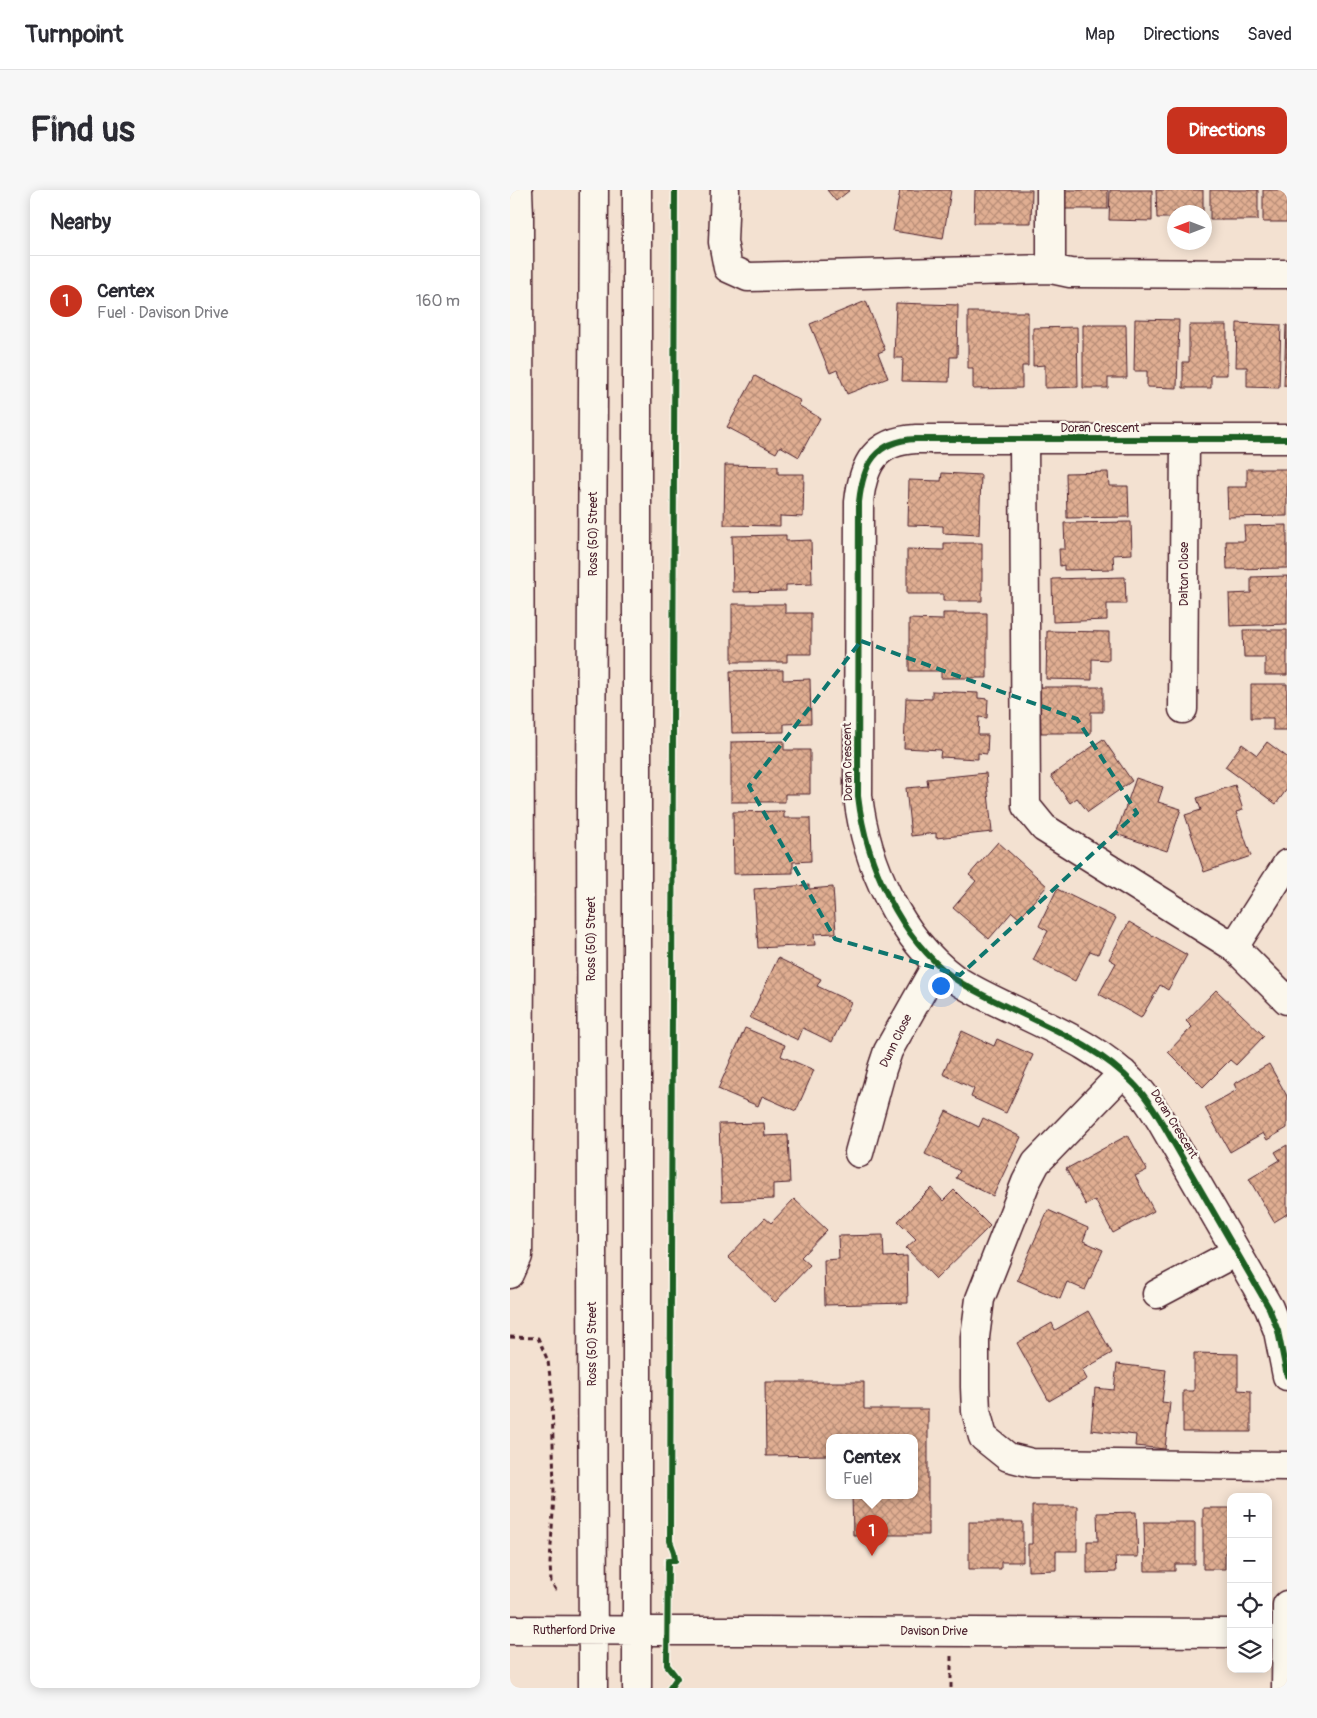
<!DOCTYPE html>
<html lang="en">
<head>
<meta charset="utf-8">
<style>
	:root { --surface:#fff; --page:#f7f7f7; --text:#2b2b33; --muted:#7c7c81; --line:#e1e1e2; --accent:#c8321e }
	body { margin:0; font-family:Pangolin,sans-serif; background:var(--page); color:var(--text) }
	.controls { position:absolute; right:15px; bottom:15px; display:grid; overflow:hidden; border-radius:10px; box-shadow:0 2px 12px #0003 }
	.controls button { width:45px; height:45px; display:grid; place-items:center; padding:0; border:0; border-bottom:1px solid var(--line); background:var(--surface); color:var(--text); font:25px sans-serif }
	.compass { position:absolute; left:657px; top:15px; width:45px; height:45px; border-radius:50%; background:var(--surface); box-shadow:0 2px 12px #0003; rotate:270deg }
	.you { position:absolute; left:430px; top:795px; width:18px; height:18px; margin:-12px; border:4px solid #fff; border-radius:50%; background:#1a73e8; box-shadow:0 0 0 8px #1a73e833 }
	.badge { display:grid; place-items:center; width:32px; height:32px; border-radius:50%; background:var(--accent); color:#fff; font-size:16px; font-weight:700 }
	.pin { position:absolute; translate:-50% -41px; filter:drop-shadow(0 1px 2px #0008) }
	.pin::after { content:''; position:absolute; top:26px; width:18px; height:15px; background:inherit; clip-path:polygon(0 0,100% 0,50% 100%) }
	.popup { position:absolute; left:316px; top:1244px; width:92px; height:65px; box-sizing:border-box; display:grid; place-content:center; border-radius:10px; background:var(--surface); filter:drop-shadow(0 1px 4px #0005); font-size:16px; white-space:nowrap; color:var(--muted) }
	.popup b { font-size:19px; color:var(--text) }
	.popup::after { content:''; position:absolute; left:50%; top:100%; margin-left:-10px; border:10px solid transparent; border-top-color:var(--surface) }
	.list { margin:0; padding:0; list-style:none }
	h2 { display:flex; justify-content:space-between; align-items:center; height:65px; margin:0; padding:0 20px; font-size:21px }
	h2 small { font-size:16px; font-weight:400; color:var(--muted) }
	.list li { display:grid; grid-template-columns:32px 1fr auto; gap:15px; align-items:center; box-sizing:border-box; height:90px; padding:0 20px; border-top:1px solid var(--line) }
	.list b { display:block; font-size:19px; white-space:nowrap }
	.list p { margin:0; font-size:16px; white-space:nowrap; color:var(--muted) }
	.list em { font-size:16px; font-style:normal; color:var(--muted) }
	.icon { flex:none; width:28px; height:28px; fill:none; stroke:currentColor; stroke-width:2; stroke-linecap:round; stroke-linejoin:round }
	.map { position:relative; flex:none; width:777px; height:1498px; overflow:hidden; border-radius:10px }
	header { display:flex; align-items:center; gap:30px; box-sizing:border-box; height:70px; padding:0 25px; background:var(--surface); border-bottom:1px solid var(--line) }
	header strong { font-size:24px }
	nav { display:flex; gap:28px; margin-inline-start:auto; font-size:18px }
	.intro { display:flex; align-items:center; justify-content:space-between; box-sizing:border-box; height:120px; padding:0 30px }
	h1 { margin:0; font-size:35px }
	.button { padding:12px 22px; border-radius:10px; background:var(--accent); color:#fff; font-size:18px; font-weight:700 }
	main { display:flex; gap:30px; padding:0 30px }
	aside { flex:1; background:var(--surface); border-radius:10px; box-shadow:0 2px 12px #0003 }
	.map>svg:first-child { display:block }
	.building { fill:url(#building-cross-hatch); stroke:#4a1f2b }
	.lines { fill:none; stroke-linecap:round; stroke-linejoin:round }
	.minor-casing { stroke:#4a1f2b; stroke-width:31 }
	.path { stroke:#4a1f2b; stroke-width:3; stroke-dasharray:5 4; stroke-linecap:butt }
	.minor { stroke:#fbf7ec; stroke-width:28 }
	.cycleway-casing { stroke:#fbf7ec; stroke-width:9 }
	.cycleway { stroke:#1b5e20; stroke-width:6 }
	.marked { fill:none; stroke:#0f766e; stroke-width:4; stroke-dasharray:10 6; stroke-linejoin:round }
	.labels { text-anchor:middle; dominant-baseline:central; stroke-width:4.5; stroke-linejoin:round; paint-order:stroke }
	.street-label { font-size:12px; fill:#4a1f2b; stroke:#fbf7ec }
</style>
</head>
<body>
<header>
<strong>Turnpoint</strong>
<nav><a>Map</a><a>Directions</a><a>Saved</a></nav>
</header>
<div class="intro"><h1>Find us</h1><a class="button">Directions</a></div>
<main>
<aside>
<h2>Nearby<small></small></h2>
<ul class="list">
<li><span class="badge">1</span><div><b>Centex</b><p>Fuel · Davison Drive</p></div><em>160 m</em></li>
</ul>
</aside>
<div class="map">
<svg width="777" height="1498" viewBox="0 0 777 1498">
	<defs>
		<pattern id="building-cross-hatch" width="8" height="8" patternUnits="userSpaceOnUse" patternTransform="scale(1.25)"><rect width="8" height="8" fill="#e0ae92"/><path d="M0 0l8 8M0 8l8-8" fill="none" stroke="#b88d77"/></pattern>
	</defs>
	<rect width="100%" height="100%" fill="#f3e1d1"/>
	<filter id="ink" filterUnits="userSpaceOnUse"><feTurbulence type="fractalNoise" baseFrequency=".02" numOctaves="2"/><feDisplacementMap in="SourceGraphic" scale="10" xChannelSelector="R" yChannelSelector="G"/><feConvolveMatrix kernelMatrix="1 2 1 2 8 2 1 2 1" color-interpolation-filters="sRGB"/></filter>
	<g filter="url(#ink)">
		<path class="building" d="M317,0H340L326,11Z
			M390,0H441L433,49L383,41Z
			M465,0H522L521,33H464Z
			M554,0H598V19H554Z
			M600,0H642V31L599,30Z
			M646,0H693V22H664V28H647Z
			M700,0H748V30H700Z
			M753,0H777V32H753Z
			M356,111L375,160L368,163L378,188L337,204L327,180L320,183L300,134Z
			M386,113L448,115L447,167H440L439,192L392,191L393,168H384Z
			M458,122H518V176H512V198L463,199V178H458Z
			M625,129L669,130L667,198L637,197V181H624Z
			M727,133L771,135L769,198L737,197V177H726Z
			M573,135H616L617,188H598V198H573Z
			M679,135H717V185H701V198H673V172H679Z
			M776,135H777V196H774Z
			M567,137L568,197L535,198V175L523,176V138Z
			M245,186L291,211L288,215L310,228L289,267L270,256L266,263L217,237Z
			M215,275L268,276V284H294L293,327L270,326V336L214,335Z
			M737,279H777V326L718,327L717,297H737Z
			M598,282L599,296H618L619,327L557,328L556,283Z
			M432,283L471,285L469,345L433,343V336L398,335L399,290L431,291Z
			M621,332L622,364L603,365L604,379L554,380V375L550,376L549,359H555L554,333Z
			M777,335V378L717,379L716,351H735L734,336Z
			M276,345V351L301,350L302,394L276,395V401L223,402L222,346Z
			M434,353H472V411H433V404H397V359L434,360Z
			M777,386V434L720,436L719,404L741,403V387Z
			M615,387L616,414H597V430L543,432L542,389Z
			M222,414H275V423H301V464H277V472H222Z
			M433,423H477V488H431V481H399V429L433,430Z
			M733,440H777V485H755V467H734Z
			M537,441L599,442V470L582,469V490L536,489Z
			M273,480V490L300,489L301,533L274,534V542L222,543L220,481Z
			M741,494H777V540H763V528H741Z
			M530,497H593V522H581V543H531Z
			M422,501L468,503V508L478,509L477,528L469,527L468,545H478L477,564L468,563V569L430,567L431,560L394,558L396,508L422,509Z
			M593,549L622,591L578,622L567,608L560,613L541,586Z
			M274,551V560H300V604H275V612H221V552Z
			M757,552L777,567V599L766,614L715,577L732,554L747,565Z
			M476,583L482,642L426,648V643L401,646L396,598L418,596L417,589Z
			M626,588L653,597L648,612L671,619L657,661L606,644Z
			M725,595L733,620L726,622L741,666L694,682L675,625L691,620L687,608Z
			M274,621V628H300L301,671L283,672V683L224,684L223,622Z
			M488,652L537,696L509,728L502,722L479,749L443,718L466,691L459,685Z
			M299,695V699L323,697L326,743L304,744L305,755L248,758L244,699Z
			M547,699L606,728L588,764L580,761L565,791L523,770L538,741L529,736Z
			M619,732L677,765L658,800L650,795L631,828L589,804L606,773L599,769Z
			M268,768L311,789L307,796L341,812L322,852L293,838L288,850L240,828Z
			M706,800L754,846L726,875L720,870L693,897L658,862L682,837L676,831Z
			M235,838L275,855L271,866L304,880L286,921L252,906L248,916L208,899Z
			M452,841L484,856L487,849L523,865L496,923L461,907L464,899L433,884Z
			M759,874L777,906V938L757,950L753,943L720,962L695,918L727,900L724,894Z
			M436,921L469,937L473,928L511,947L483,1006L446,988L450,981L415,964Z
			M254,933L255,946L278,945L280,993L263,994V1009L212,1011L209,934Z
			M618,945L637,980L625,986L644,1021L603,1043L585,1010L576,1015L556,979Z
			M777,955V1024L764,1032L739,989L770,970L765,962Z
			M421,998L433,1011L444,1000L480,1036L426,1089L396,1058L406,1049L388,1031Z
			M284,1009L317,1040L291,1067L300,1075L265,1112L218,1067L255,1028L261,1033Z
			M538,1020L578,1038L573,1051L593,1060L575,1100L557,1092L550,1109L507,1090Z
			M373,1045L374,1067L397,1066L398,1113L315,1115L314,1070L329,1069L328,1046Z
			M578,1121L602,1163L572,1180L577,1189L539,1211L507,1153L542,1133L545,1140Z
			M684,1163L728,1164V1200L741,1201V1242H673V1201H684Z
			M607,1174L656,1180L652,1212L660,1213L655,1259L625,1256L626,1245L581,1240L585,1198L604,1200Z
			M255,1192H354V1219H418V1345H343L342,1305H404V1247H320V1265L256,1266Z
			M522,1316H567V1361H546V1380L518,1381V1354H522Z
			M693,1318H721V1362H715V1379H693Z
			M626,1322L628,1367H605L606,1382L577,1383V1351H588L587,1323Z
			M459,1332H513V1372H491V1379H459Z
			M634,1332H685V1374H665V1381H635Z"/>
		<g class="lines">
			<defs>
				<path id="minor" d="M127,0V1498
					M215,0L213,52L218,78L238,87L541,79L560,83L777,84
					M541,0V79
					M777,249H406C365,251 353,274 349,312L348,606C356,674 389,747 445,789C463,801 483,810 502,819C545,840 591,859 624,894C635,905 643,918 651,931L759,1118L768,1141L777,1186
					M514,250L516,616L534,638L724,757L777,810
					M673,519L675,249
					M724,757L777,674
					M613,883L526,973L516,992L470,1109L465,1147V1197L466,1221L473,1247L498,1267L522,1273L777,1276
					M349,963L372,879L378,861L427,774
					M0,1084L8,1066L10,777L9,26L8,0
					M647,1104L726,1062
					M0,1440L721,1443
					M83,1498L81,601L84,0
					M776,1498L777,1415"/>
			</defs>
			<use href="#minor" class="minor-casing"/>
			<path class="path" d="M0,1147L28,1148L38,1171L42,1203L44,1304L40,1373L41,1392L48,1403
				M441,1466V1498"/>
			<use href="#minor" class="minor"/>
			<defs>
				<path id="cycleway" d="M777,249H406C365,251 353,274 349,312L348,606C356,674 389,747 445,789C463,801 483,810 502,819C545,840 591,859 624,894C635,905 643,918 651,931L759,1118L768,1141L777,1186
					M160,1498L167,1488L157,1475L158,1371H165L164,1362L160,1351L165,0"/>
			</defs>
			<use href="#cycleway" class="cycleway-casing"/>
			<use href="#cycleway" class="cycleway"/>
		</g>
	</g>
	<path class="marked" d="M351,451L567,529L627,623L450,785L325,749L239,596Z"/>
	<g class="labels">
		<g class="street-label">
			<text x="590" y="238">Doran Crescent</text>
			<text transform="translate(83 344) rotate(-90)">Ross (50) Street</text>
			<text transform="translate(674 384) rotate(-90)">Dalton Close</text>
			<text transform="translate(338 572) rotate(-91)">Doran Crescent</text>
			<text transform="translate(81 749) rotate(-90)">Ross (50) Street</text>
			<text transform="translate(386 851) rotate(-64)">Dunn Close</text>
			<text transform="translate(664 934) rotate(58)">Doran Crescent</text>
			<text transform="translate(82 1154) rotate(-90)">Ross (50) Street</text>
			<text x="64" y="1440">Rutherford Drive</text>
			<text x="424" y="1441">Davison Drive</text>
		</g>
	</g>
</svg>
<div class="controls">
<button>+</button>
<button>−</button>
<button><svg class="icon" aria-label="locate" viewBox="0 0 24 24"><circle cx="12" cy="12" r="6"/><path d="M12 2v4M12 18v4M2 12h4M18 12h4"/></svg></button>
<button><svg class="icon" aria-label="layers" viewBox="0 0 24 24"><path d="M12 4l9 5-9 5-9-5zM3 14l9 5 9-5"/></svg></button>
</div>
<svg class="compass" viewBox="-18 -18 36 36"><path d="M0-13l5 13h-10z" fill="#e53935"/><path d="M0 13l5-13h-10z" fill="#7c7c81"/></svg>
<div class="you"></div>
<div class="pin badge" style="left:362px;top:1366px">1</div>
<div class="popup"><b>Centex</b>Fuel</div>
</div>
</main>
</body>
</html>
